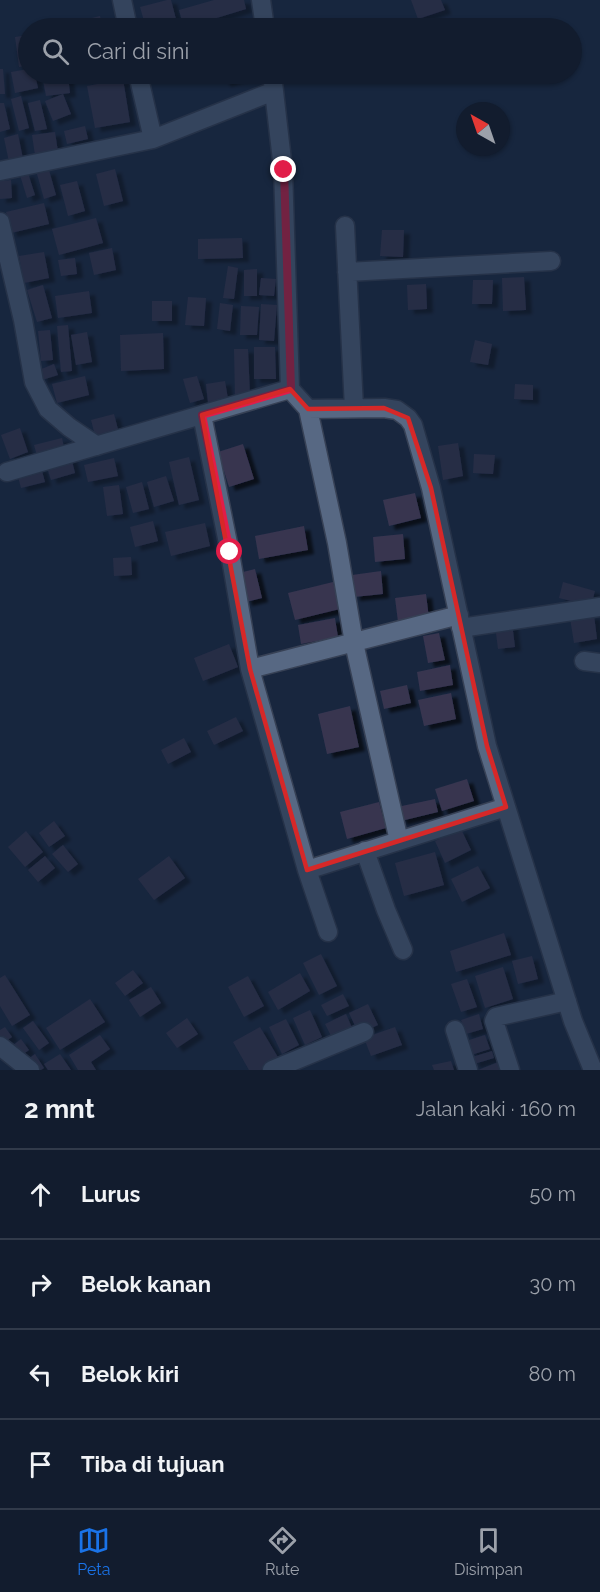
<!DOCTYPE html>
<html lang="id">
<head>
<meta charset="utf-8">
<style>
	:root { --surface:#121c2e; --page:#1b2536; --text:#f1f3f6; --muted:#9ca1aa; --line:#313a4a; --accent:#1a73e8 }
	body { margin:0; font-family:Raleway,sans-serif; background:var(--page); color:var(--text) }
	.compass { position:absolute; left:456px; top:102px; width:54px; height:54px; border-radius:50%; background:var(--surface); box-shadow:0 2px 4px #0004; rotate:320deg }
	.stop { position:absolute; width:18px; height:18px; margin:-14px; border:4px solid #e11d48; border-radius:50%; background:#fff }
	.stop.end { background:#e11d48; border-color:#fff; box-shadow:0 2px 6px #0008 }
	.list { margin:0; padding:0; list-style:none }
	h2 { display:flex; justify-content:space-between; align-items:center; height:78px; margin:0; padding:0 24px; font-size:26px }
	h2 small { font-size:20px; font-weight:400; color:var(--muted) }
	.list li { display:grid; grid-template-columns:39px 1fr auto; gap:18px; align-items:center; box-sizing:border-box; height:90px; padding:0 24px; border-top:2px solid var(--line) }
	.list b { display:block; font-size:22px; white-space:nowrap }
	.list em { font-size:20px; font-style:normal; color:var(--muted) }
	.icon { flex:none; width:33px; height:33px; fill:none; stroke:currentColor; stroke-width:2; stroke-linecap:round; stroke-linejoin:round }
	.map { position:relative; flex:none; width:600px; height:1070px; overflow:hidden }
	.search { position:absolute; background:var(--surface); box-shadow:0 2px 4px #0004; left:18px; right:18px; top:18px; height:66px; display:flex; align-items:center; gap:15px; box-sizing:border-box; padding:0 21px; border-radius:33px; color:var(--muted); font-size:22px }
	.sheet { height:438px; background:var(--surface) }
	nav { display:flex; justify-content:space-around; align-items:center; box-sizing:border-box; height:84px; border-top:2px solid var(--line); background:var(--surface); font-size:16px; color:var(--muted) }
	nav a { display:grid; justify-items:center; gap:3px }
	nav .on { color:var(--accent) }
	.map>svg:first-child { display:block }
	.building { fill:#373550; filter:url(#shadow) }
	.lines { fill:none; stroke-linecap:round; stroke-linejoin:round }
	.minor-casing { stroke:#374155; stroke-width:21 }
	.minor { stroke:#576883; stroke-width:18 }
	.route { stroke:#e11d48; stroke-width:8 }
	.marked { fill:none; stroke:#d62828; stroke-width:4.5; stroke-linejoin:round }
</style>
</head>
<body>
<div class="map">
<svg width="600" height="1070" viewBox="0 0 600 1070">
	<defs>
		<filter id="shadow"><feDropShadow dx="6" dy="4" stdDeviation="1.5" flood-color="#0009"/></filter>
	</defs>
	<rect width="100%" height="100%" fill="#18263e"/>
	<path class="building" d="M167,0H171L177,23L155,28H146L140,7Z
		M214,0H244L246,9L184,28L179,10Z
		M411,0H441L445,10L418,19Z
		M100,16L103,28H82L80,21Z
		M28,35V66L19,67L15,37Z
		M0,69H3L5,94H0Z
		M28,69V74H35L38,88L15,93L11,72Z
		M221,74H252L225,83Z
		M68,76L70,93L46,96L43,80Z
		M123,79L130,122L95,128L87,86Z
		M63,94L71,114L53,121L45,101Z
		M21,96L29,128L19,131L11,99Z
		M40,100L47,129L35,131L28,103Z
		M0,103H4L10,129L0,132Z
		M85,126L88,139L67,144L64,131Z
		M55,132L58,152L35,155L32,135Z
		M18,134L23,159L9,162L4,138Z
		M115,169L123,201L104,206L96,174Z
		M49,170L56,195L44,199L37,174Z
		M28,173L35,195L27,198L20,175Z
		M11,180L12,198L0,199V181Z
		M77,181L85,211L68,216L60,185Z
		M44,203L49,224L11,233L6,212Z
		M96,218L103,243L59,255L52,229Z
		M382,230H404L403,257L380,256Z
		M242,238L243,258L198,259V239Z
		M112,248L116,270L94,275L89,253Z
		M44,252L49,278L24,283L19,256Z
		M75,258L77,274L61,276L58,260Z
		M228,266L238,268L234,299L223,298Z
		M257,269V296H244V270Z
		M524,277L526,310L503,311L502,278Z
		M261,278L276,279L274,296L259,295Z
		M473,280H493L492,304H472Z
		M426,284L427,309L408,310L407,285Z
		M43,285L52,318L37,322L27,290Z
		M89,291L92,313L58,318L55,296Z
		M188,297L206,298L204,326L185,325Z
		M152,301H172V321H152Z
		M220,303L233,305L230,331L217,329Z
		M261,304L277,305L274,341L259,340Z
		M241,306L259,307L257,335H240Z
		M68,325L72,371L61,372L57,326Z
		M50,330L53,360L41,361L38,331Z
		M87,332L92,362L76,365L71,335Z
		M163,333L164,369L121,371L120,335Z
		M475,340L492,344L488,365L470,362Z
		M254,347H275L276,379H254Z
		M234,349H248L250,396L235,397Z
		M54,364L58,375L42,380L39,370Z
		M85,376L89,395L57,403L52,384Z
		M197,376L204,399L190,403L183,379Z
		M225,381L228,399L208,402L206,384Z
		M515,384L533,385V400L514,399Z
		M114,414L120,437L97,443L91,420Z
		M20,428L28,452L10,459L1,435Z
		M62,438L65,452L38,459L34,445Z
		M458,443L463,476L443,480L438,446Z
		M243,444L254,479L229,487L218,452Z
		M474,454L495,455L493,474L473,473Z
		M71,457L75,473L51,480L46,464Z
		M189,457L199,500L179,505L169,462Z
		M114,458L118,476L88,482L84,465Z
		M41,467L45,482L21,488L17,473Z
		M166,476L174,501L154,507L147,482Z
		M142,482L149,509L133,513L126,487Z
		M119,485L123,514L107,516L103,487Z
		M415,493L421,518L389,526L383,500Z
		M153,521L158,541L135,547L130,527Z
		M205,523L210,546L171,556L165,532Z
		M304,526L308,550L259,559L255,536Z
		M403,534L405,559L375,562L373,537Z
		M131,557L132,575L114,576L113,558Z
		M255,569L262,598L246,602L239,573Z
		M381,571L383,594L354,597L352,575Z
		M333,582L340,609L295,620L288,593Z
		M563,582L595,591L591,606L559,598Z
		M426,594L429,618L398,622L395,598Z
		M594,615L597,639L574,643L570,618Z
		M335,618L338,637L301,644L298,625Z
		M512,623L515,647L498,649L495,625Z
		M439,633L445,660L428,663L423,636Z
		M229,644L238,667L203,681L194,658Z
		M450,665L453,685L420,691L417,672Z
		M407,685L411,703L384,709L380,691Z
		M451,693L456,719L424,726L418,700Z
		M350,706L359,747L327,754L318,714Z
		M236,717L243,731L214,745L207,731Z
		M184,738L191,752L168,764L161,750Z
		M467,779L474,801L442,811L435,789Z
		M435,799L438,812L401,821L397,807Z
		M379,802L386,828L347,839L340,812Z
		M54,821L65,836L49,847L39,833Z
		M461,829L471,850L445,863L435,841Z
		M26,831L43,852L25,867L8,847Z
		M63,845L78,864L68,872L52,854Z
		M435,852L444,885L404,896L395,863Z
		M45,856L55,868L38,882L28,870Z
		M169,856L185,878L154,900L138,879Z
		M478,866L490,888L462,902L451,879Z
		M504,933L511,955L456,972L450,951Z
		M321,954L337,986L319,995L303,963Z
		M532,956L538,979L518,984L512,961Z
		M503,967L513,999L485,1008L475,976Z
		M133,970L143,983L125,996L115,983Z
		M300,973L310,991L278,1010L268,992Z
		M5,975L30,1015L12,1026L0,1006V978Z
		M248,976L264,1006L244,1017L228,987Z
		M467,979L477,1007L461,1012L451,984Z
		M151,987L161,1003L140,1017L129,1000Z
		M343,994L349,1006L327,1016L321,1005Z
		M90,999L105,1022L60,1050L46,1028Z
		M368,1004L378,1025L359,1034L349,1013Z
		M310,1010L322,1037L305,1045L293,1018Z
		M346,1014L353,1030L333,1040L325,1024Z
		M479,1014L483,1029L466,1034L461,1020Z
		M187,1018L198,1034L177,1048L166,1033Z
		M286,1019L299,1045L282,1054L269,1027Z
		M33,1021L49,1043L39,1050L23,1028Z
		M5,1027L12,1037L0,1045V1030Z
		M260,1027L279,1059L261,1070H249L233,1042Z
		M395,1027L402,1045L371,1056L364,1038Z
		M100,1035L110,1049L91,1062L96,1070H78L69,1055Z
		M485,1035L490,1049L471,1055L466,1041Z
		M21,1039L29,1050L18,1058L11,1047Z
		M492,1051L494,1058L474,1064L472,1057Z
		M35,1054L44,1068L41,1070H33L27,1060Z
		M60,1054L71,1070H48L44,1064Z
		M451,1061L454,1070H434L432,1065Z
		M501,1061V1070H478Z"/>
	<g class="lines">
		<defs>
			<path id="minor" d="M122,0L128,28
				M261,0L265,28
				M138,74L153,139
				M272,74L283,169L290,389L308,409L384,408L397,410L408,418L413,425L431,488L487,746L573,1021L593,1070
				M0,171L153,139L274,91
				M0,222L23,320L34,382L48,409L69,427L97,446
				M345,226L354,408
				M347,272L551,261
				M308,409L337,543L354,643L399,841
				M202,415L230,553L250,669
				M7,472L290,389
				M461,628L600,607
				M584,661L600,663
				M365,851L386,910L403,950
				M307,870L506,807
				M328,932L307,870L250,669L459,615
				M455,1030L468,1070
				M0,1046L30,1070
				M272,1070L364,1032
				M510,1070L494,1021L496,1017L567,1001"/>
		</defs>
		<use href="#minor" class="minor-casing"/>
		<use href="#minor" class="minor"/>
	</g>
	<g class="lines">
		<path class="route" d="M230,552L202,415L291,389L284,170"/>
	</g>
	<path d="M0 0H600V1070H0ZM290,389L308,409L384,408L408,418L431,488L487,746L506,807L307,870L250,669L202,415Z" fill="#18263e" fill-opacity=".55" fill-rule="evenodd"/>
	<path class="marked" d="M290,389L308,409L384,408L408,418L431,488L487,746L506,807L307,870L250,669L202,415Z"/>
</svg>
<svg class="compass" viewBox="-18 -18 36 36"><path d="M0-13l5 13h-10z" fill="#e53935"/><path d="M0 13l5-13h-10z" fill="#9ca1aa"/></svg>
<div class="stop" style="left:230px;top:552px"></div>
<div class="stop end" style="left:284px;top:170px"></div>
<div class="search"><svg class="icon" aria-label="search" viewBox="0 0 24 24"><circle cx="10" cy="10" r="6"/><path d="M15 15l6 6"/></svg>Cari di sini</div>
</div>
<section class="sheet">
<h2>2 mnt<small>Jalan kaki · 160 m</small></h2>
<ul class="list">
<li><svg class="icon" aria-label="ahead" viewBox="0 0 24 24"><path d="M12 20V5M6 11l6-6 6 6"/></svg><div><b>Lurus</b></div><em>50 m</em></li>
<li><svg class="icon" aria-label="right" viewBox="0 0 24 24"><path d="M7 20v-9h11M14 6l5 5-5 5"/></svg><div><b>Belok kanan</b></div><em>30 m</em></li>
<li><svg class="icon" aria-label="left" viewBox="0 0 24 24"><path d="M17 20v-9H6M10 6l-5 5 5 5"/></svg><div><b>Belok kiri</b></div><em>80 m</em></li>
<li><svg class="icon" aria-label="arrive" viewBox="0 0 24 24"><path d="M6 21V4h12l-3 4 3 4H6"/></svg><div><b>Tiba di tujuan</b></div></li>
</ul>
</section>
<nav>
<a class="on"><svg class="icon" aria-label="map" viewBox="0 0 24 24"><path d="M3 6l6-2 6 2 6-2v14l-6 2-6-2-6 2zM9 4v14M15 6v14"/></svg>Peta</a>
<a><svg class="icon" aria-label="directions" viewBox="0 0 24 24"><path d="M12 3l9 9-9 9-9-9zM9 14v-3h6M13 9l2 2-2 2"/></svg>Rute</a>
<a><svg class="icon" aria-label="saved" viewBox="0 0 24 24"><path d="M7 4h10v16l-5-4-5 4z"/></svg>Disimpan</a>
</nav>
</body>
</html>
